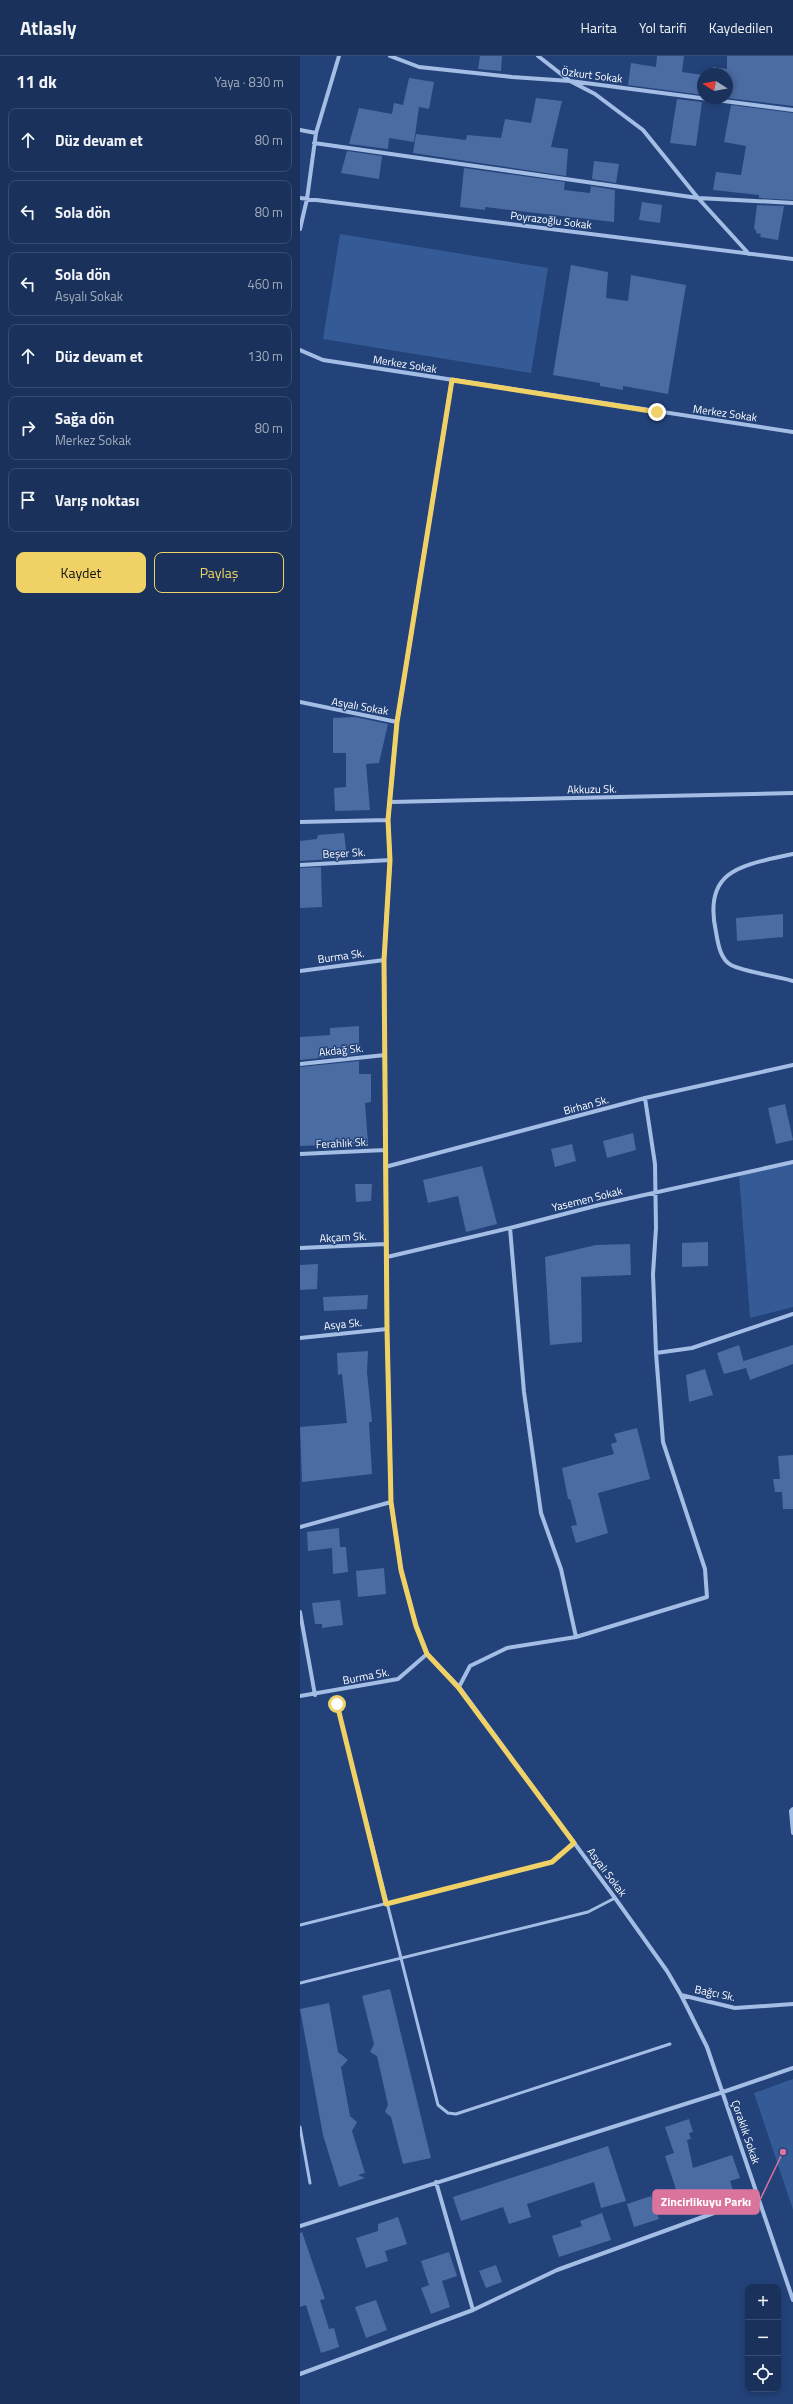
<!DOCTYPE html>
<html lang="tr">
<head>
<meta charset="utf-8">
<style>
	:root { --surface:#1a325b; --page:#233a61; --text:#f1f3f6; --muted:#9faabb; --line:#384d71; --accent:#f0d166 }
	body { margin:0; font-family:"Titillium Web",sans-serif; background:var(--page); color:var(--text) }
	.controls { position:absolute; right:12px; bottom:12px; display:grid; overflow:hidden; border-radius:8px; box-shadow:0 2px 6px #0003 }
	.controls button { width:36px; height:36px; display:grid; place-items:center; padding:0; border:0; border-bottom:1px solid var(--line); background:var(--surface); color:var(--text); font:20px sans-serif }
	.compass { position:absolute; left:397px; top:12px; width:36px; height:36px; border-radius:50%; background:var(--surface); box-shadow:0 2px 6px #0003; rotate:281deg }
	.stop { position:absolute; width:12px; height:12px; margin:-9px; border:3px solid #f0d166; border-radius:50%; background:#fff }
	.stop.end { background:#f0d166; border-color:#fff; box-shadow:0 1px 4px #0008 }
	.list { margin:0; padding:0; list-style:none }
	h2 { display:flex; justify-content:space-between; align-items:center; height:52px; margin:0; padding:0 16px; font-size:17px }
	h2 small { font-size:13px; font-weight:400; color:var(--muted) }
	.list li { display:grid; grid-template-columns:26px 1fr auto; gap:12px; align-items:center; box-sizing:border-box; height:64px; margin:0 8px 8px; padding:0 8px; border:1px solid var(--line); border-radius:8px }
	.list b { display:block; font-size:15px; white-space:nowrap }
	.list p { margin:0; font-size:13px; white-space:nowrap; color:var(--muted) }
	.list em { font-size:13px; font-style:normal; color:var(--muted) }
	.actions { display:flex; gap:8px; padding:12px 16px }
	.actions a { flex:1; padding:9px 0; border:1px solid var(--accent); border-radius:8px; text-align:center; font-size:14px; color:var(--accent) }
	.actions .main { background:var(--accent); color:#111 }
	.icon { flex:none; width:22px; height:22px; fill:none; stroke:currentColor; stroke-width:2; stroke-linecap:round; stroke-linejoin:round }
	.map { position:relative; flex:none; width:493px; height:2348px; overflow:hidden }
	header { display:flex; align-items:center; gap:24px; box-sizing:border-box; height:56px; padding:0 20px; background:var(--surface); border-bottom:1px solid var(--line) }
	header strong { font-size:19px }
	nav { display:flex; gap:22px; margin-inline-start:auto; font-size:14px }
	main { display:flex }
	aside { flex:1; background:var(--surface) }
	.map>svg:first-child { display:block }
	.green { fill:#355b97 }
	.building { fill:#4b6ca3 }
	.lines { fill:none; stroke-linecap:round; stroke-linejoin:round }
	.lane { stroke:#a4bde5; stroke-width:3 }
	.street { stroke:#a4bde5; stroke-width:4 }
	.route { stroke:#f0d166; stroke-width:5 }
	.labels { text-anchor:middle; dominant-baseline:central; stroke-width:3; stroke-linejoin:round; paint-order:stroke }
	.street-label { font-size:11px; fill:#fff; stroke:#224279 }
	.leader { fill:none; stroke:#da749d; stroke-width:1.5 }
	.callout-dot { fill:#da749d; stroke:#224279; stroke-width:1.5 }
	.callout { fill:#da749d; stroke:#da749d; stroke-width:1.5 }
	.callout-label { font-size:12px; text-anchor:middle; font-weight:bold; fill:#fff }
</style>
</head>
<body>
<header>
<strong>Atlasly</strong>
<nav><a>Harita</a><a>Yol tarifi</a><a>Kaydedilen</a></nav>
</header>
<main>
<aside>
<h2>11 dk<small>Yaya · 830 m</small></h2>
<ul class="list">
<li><svg class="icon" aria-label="ahead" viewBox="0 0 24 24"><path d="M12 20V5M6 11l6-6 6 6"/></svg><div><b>Düz devam et</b></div><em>80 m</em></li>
<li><svg class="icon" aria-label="left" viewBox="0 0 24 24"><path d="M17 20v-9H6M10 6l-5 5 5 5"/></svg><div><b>Sola dön</b></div><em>80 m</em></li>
<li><svg class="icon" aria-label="left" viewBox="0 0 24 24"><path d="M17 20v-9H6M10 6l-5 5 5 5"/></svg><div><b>Sola dön</b><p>Asyalı Sokak</p></div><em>460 m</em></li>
<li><svg class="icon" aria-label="ahead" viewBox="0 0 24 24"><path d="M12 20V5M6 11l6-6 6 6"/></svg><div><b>Düz devam et</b></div><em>130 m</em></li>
<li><svg class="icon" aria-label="right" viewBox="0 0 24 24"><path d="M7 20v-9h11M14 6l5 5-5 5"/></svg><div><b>Sağa dön</b><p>Merkez Sokak</p></div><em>80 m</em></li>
<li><svg class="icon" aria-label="arrive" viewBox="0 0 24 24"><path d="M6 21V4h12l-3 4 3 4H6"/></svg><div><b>Varış noktası</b></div></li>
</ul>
<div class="actions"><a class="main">Kaydet</a><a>Paylaş</a></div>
</aside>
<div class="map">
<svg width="493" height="2348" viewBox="0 0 493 2348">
	<rect width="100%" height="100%" fill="#224279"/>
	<path class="green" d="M40,178L248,212L231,317L23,283Z
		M493,1106V1251L450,1262L439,1118Z
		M493,2023V2154L454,2037Z"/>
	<path class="building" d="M180,0H202L201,15L178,13Z
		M357,0H384L382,16L403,19V39L328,29L331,7L356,11Z
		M427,0H493V50L427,42V18H412L413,11L427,13Z
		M109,22L134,26L129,53L119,51L114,86L89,82L88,93L49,88L59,52L92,58L94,47L103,49Z
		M236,42L262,45L251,91L268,93L266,120L113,97L116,78L166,84L167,79L201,82L205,63L231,67Z
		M377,43L402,46L396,90L370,87Z
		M431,49L493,57V144L459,142V139L413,134L416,116L441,119L446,90L424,86Z
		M47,95L82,100L79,123L41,117Z
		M294,105L319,108L316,127L292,123Z
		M164,112L265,126L264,134L290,137L291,130L315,134L314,166L185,151V154L160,151Z
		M342,146L362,149L360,167L339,164Z
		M457,149L484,150L478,184L460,181L461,178L456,177V174L454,173Z
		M271,209L308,216L306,242L328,245L331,219L386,229L368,338L323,330V334L300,330V327L253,319Z
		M55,661L88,668L79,707L66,708L70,754L35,755L34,732L46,731V697H33V662Z
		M44,777L47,802L0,805V785L17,783L18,779Z
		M21,811L22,851L0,852V812Z
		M483,858V881L437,885L436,862Z
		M59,970V998L0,1004V981L30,979V972Z
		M59,1005V1018H71V1046L65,1047L68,1087L0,1090V1011Z
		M485,1048L493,1084L476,1088L468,1052Z
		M333,1077L336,1094L307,1102L303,1085Z
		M272,1088L276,1105L255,1111L251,1093Z
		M182,1110L197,1168L166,1176L158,1140L128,1147L123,1124Z
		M55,1128H72L71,1145L56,1146Z
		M408,1186V1210L382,1211V1187Z
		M330,1188L331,1219L281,1221L282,1286L250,1289L245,1201L296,1189Z
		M18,1208L17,1233L0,1234V1209Z
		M68,1239L67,1253L24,1255L23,1241Z
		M439,1289L444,1307V1305L493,1289V1308L450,1324L446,1312L424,1318L417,1297Z
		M68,1295L67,1316L72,1366H69L72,1418L2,1426L0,1371L47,1367L42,1318L38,1319L37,1297Z
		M405,1313L413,1339L389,1346L386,1319Z
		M337,1372L350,1423L298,1437L308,1477L276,1487L271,1470L277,1469L270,1443H268L262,1412L314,1398L311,1388L317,1386L314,1378Z
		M493,1399V1453H483L482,1436H475L473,1423H480L478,1400Z
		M39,1472L40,1491H46L48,1516L33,1518L32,1492L8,1495L7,1476Z
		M84,1512L86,1538L58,1541L56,1515Z
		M40,1544L43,1569L22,1572V1568H15L12,1547Z
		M90,1933L131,2102L103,2108L91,2061L85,2056L88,2049L77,2000L70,1996L74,1988L62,1940Z
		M29,1947L38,1996L48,2004L41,2011L50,2060L57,2066L52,2075L65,2117L58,2119L65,2122L39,2131L23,2079L0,1953Z
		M389,2063L393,2076L389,2077L391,2083L387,2084L393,2112L432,2099L440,2122L430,2125L433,2134L383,2155L365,2100L374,2097L365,2071Z
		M308,2090L326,2145L301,2152L294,2126L227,2148L231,2161L209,2168L203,2151L161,2165L153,2141Z
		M351,2140L359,2163L334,2171L327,2148Z
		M302,2157L311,2184L259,2201L252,2180L282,2170L280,2165Z
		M98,2161L107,2188L85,2195L88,2205L66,2212L56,2182L78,2175V2168Z
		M2,2176L25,2243L20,2244L29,2273L34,2272L39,2291L21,2297L6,2249L0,2251V2177Z
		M149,2196L157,2220L142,2225L150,2251L131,2258L121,2232L129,2229L121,2205Z
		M196,2209L202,2226L186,2232L179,2215Z
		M76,2244L87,2274L66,2282L55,2251Z"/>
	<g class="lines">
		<path class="lane" d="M37,1648L138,2049L148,2057L156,2058L370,1988
			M0,1869L252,1806L274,1787
			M0,1927L288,1856L315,1842
			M0,2071L10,2127"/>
		<path class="street" d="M90,0L119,11L212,21L270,25L493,54
			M238,0L270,25L295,38L343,74L398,142L449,198
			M0,74L16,77
			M14,87L398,142L493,147
			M0,142L493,203
			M0,173L7,143L16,77L39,0
			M0,294L23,304L493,376
			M152,324L97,666L88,764L90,804L84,904L87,1273L91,1446L101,1514L116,1570L127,1598L159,1631L315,1842L367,1915L381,1939L407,1991L493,2244
			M0,646L97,666
			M91,746L493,737
			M0,766L88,764
			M493,798C444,809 402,812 416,876C418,887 420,903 431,909C445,916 476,920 493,925
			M0,809L90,804
			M0,915L84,904
			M0,1008L85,999
			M345,1042L355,1108L356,1172L353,1218L356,1297L392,1292L493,1258
			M0,1098L85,1094
			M85,1111L345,1042L493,1009
			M210,1172L224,1336L241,1457L261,1513L276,1581
			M0,1192L86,1188
			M87,1201L210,1172L299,1149L493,1106
			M0,1282L87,1273
			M0,1471L91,1446
			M0,1556L15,1639
			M159,1631L170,1610L207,1592L276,1581L407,1541L405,1513L363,1386L356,1297
			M0,1640L98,1623L127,1598
			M493,1753L491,1755L493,1777
			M381,1939L435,1952L493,1948
			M136,2126L173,2254
			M0,2170L423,2036L493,2012
			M0,2318L173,2254L257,2214L458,2141"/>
	</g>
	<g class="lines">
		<path class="route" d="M37,1648L86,1848L252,1806L274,1787L158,1631L127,1598L116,1570L101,1514L91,1446L87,1273L84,904L90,804L88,764L97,666L152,324L357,356"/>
	</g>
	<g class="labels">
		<g class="street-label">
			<text transform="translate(292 19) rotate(7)">Özkurt Sokak</text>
			<text transform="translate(251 164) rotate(7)">Poyrazoğlu Sokak</text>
			<text transform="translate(105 308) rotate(9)">Merkez Sokak</text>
			<text transform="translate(425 357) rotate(8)">Merkez Sokak</text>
			<text transform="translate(60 650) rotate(10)">Asyalı Sokak</text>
			<text transform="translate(292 733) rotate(-1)">Akkuzu Sk.</text>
			<text transform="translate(44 797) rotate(-3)">Beşer Sk.</text>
			<text transform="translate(41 900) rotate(-8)">Burma Sk.</text>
			<text transform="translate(41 994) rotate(-6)">Akdağ Sk.</text>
			<text transform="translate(286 1049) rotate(-15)">Birhan Sk.</text>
			<text transform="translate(42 1087) rotate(-3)">Ferahlık Sk.</text>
			<text transform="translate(287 1143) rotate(-14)">Yasemen Sokak</text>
			<text transform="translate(43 1181) rotate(-3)">Akçam Sk.</text>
			<text transform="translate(43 1268) rotate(-6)">Asya Sk.</text>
			<text transform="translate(66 1620) rotate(-11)">Burma Sk.</text>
			<text transform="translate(307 1816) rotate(53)">Asyalı Sokak</text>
			<text transform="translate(415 1937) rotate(12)">Bağcı Sk.</text>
			<text transform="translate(446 2076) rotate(71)">Çoraklık Sokak</text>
		</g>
	</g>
	<path class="leader" d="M483 2096L459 2146"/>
	<circle class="callout-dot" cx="483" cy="2096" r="4"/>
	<rect class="callout" x="353" y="2134" width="106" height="24" rx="4"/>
	<g class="callout-label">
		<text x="406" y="2150">Zincirlikuyu Parkı</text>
	</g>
</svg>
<div class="controls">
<button>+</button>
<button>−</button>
<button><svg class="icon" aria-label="locate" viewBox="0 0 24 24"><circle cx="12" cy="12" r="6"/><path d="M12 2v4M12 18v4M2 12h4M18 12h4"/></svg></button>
</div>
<svg class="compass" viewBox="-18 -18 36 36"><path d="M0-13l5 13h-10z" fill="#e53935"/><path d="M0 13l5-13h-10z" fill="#9faabb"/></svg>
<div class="stop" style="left:37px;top:1648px"></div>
<div class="stop end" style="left:357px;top:356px"></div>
</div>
</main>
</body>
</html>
